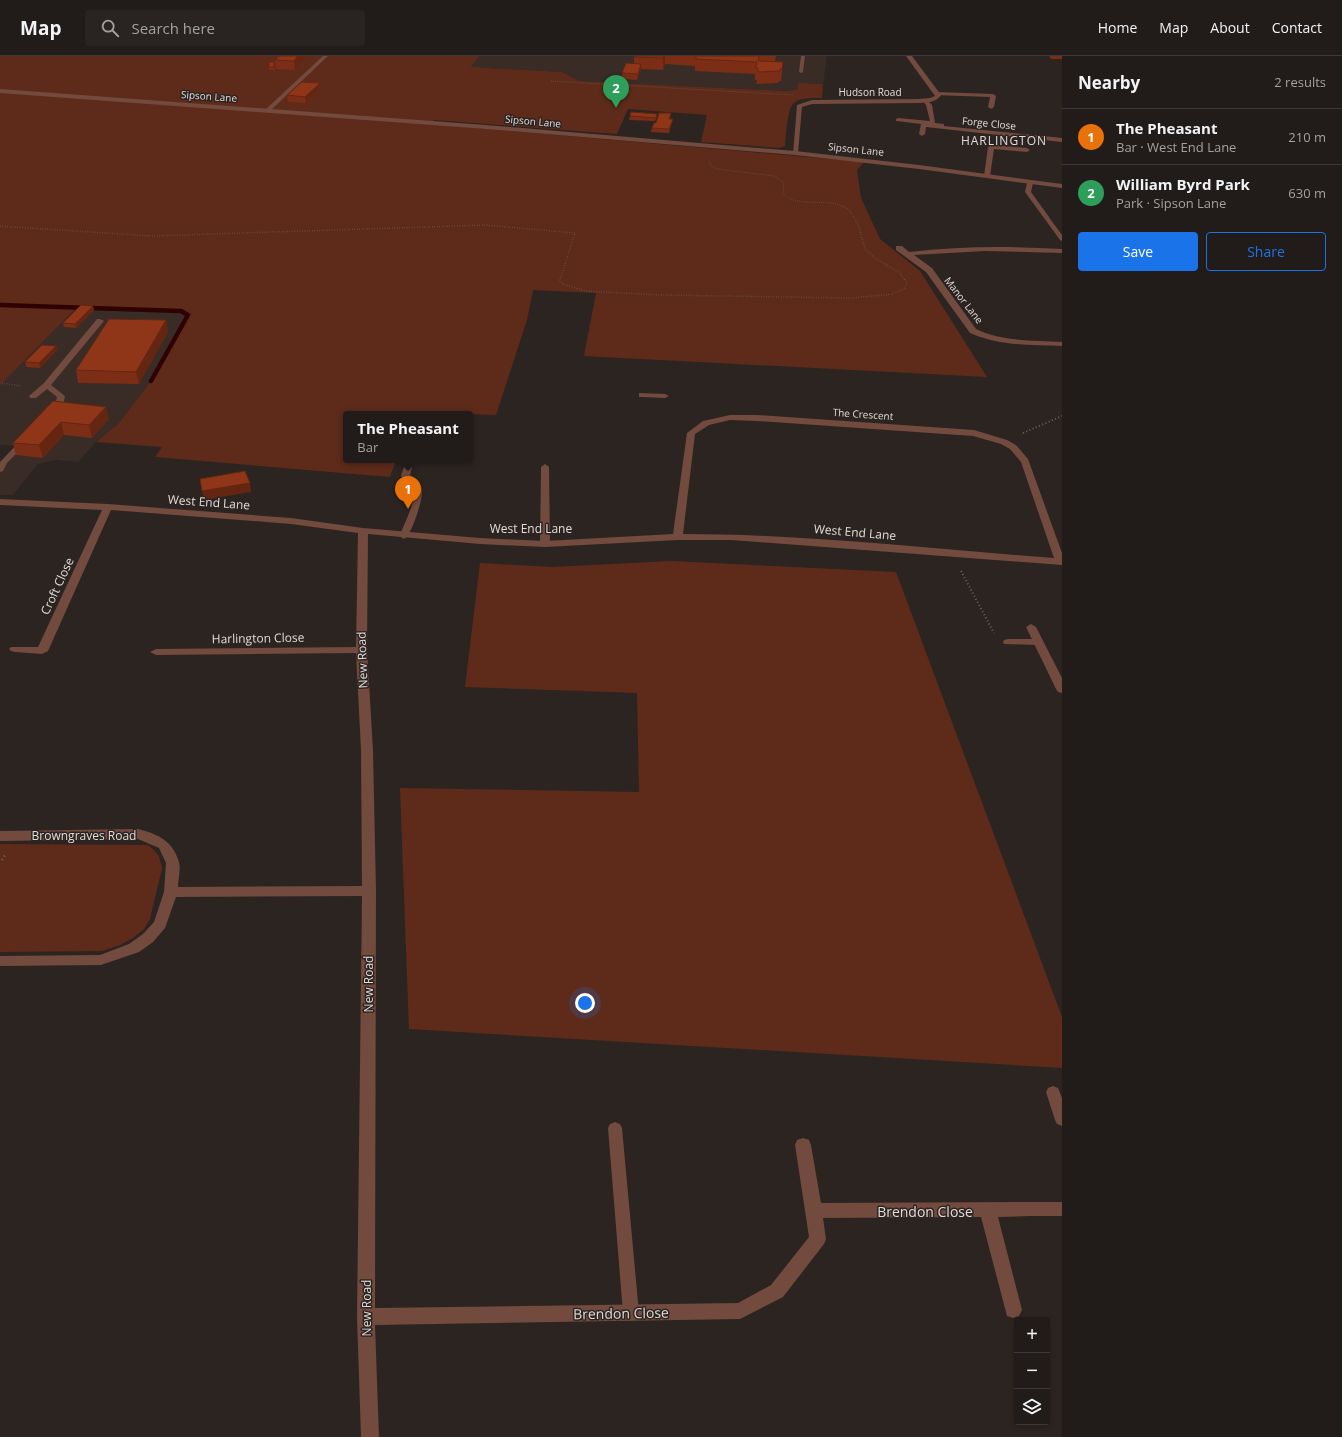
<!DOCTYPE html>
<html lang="en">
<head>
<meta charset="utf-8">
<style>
	:root { --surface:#211b19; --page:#292422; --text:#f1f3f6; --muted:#a2a1a2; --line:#3e3938; --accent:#1a73e8 }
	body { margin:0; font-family:"Open Sans",sans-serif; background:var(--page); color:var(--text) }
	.controls { position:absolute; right:12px; bottom:12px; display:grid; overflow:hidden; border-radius:4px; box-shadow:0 2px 6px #0003 }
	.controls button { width:36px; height:36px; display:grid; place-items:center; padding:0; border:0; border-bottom:1px solid var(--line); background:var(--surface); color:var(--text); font:20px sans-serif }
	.you { position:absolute; left:585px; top:947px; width:14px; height:14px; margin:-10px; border:3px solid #fff; border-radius:50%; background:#1a73e8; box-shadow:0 0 0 6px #1a73e833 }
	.badge { display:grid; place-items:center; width:26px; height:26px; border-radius:50%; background:var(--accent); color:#fff; font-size:13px; font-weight:700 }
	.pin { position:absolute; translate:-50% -33px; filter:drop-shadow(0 1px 2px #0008) }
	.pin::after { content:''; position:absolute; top:21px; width:14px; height:12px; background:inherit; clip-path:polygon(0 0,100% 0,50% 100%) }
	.popup { position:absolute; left:343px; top:355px; width:130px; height:52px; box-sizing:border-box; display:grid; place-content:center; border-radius:4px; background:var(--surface); filter:drop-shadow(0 1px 3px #0005); font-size:13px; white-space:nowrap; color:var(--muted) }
	.popup b { font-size:15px; color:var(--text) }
	.popup::after { content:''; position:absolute; left:50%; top:100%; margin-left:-8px; border:8px solid transparent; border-top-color:var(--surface) }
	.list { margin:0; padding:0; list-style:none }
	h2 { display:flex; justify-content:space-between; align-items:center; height:52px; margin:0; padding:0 16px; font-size:17px }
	h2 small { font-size:13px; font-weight:400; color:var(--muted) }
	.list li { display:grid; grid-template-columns:26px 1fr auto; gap:12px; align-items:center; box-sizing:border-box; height:56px; padding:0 16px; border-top:1px solid var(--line) }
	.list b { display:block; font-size:15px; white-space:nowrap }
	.list p { margin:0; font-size:13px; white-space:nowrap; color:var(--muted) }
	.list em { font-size:13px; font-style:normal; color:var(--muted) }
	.actions { display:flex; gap:8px; padding:12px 16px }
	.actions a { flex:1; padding:9px 0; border:1px solid var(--accent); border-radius:4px; text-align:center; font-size:14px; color:var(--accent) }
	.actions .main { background:var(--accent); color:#fff }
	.icon { flex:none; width:22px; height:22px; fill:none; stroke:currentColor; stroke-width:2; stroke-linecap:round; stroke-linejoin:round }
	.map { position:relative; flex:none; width:1062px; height:1381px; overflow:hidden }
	header { display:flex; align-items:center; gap:24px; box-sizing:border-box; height:56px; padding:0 20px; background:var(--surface); border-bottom:1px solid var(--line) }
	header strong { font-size:19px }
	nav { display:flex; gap:22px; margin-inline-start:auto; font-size:14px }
	.search { width:280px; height:36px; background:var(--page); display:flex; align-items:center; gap:10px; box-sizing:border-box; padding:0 14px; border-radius:4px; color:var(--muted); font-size:15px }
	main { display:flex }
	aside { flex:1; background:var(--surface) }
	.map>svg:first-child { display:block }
	.built { fill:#392b26 }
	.green { fill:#5e2b1b }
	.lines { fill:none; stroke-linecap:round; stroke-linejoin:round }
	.stream { stroke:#2e0200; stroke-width:4.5 }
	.path-far3 { stroke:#6b6361; stroke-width:1; stroke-dasharray:0.5 1.5; stroke-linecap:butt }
	.path-far2 { stroke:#6b6361; stroke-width:1.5; stroke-dasharray:0.5 2; stroke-linecap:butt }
	.path-far1 { stroke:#6b6361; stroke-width:2; stroke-dasharray:1 2.5; stroke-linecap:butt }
	.path { stroke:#6b6361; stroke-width:2.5; stroke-dasharray:1 3; stroke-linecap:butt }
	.service { fill:#724a3e; fill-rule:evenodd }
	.minor { fill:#724a3e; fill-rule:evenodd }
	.tertiary { fill:#724a3e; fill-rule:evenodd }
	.wall { fill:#7b2e15 }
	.shaded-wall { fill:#642611 }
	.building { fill:#8f3618; stroke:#642611 }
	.labels { text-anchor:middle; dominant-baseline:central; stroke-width:3; stroke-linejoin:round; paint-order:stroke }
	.far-street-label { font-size:10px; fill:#e1dbd9; stroke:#2c2421 }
	.far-quarter-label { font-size:12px; letter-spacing:1px; fill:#e1dbd9; stroke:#2c2421 }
	.street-label { font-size:12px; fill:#e1dbd9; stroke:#2c2421 }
	.near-street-label { font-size:14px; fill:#e1dbd9; stroke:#2c2421 }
</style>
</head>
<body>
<header>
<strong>Map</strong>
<div class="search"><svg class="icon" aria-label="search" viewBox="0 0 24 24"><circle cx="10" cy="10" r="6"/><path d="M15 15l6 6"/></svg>Search here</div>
<nav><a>Home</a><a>Map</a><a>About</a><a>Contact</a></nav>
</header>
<main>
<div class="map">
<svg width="1062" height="1381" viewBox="0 0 1062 1381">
	<rect width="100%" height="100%" fill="#2c2421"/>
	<path class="built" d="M479,0H827L823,28L799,27L798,33L787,35L579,25L562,16L471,11Z
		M0,249L181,255L188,259L151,325L118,368L96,386L78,406L56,404L38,408L13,439H0V413L19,390L0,389Z"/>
	<path class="green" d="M0,0H479L471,11L562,16L579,25L787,35L798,33V27L823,28L822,42C813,42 801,41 794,47C787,52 786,81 785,90L779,92L701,86L707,59L628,53L617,78L434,64L431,68L864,106L857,114L861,142L880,183L920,215L987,321L584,300L596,237L533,234L527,264L496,359L414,356L413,358H346V404H396L390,421L155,401L162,391L96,386L118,368L151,325L187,259L181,255L77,251L0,329Z
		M671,505L896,516L1062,961V1012L409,973L400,732L639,736L637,637L465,631L480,507L553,511Z
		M0,788L148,789L153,793L159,800L162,812L150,863L144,873L133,882L120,889L102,895L0,896Z"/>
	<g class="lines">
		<path class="stream" d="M0,249L181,255L188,259L151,325"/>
		<path class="path-far3" d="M551,25L793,39
			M709,105L711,110L717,113L774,120L783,126L784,139C804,154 832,138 851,156"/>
		<path class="path-far2" d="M0,170L152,180L485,169L575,177L560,224L562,228L586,235L660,239L852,242L893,238L905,232L907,227L900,217L875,202L865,193L858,168L850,155
			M2,327L21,330"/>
		<path class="path-far1" d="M1023,377L1062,360
			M961,515L994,577"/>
		<path class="path" d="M2,804L5,799"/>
		<path class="service" d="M323,0H328L270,55H266V53Z
			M801,0H805L803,16L801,17L799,16Z
			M937,36L993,38L996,40L994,51L991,53L988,51L990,41L935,39V37Z
			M926,43L932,49L935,67L944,68V70L1062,82V86L926,71L925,78L922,80L919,78L921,68L896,65V63L898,62L930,65L926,49L923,45Z
			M1044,160H1048L1062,179V185L1060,184L1044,162Z
			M97,263H100L104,265L51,329L65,340L63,350L55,359H49L48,357L55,349L57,341L47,333L36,342H30L29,340L44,327Z
			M639,337L665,338L669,340L665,342L642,341H639Z
			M22,383H28L29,385L7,407L3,415L0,416V406Z
			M406,404H414L410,419C415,422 421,427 422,433C424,441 411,481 404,483L399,480C404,470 418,440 413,431C410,426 404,424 401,420Z
			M545,408L549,411L550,488L545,491L540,488L541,411Z
			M1008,583H1038L1043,586L1038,589L1004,588L1003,586L1004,584Z
			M1053,1030L1058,1032L1062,1042V1070L1057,1068L1055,1064L1046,1036L1048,1032Z
			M615,1066L620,1068L622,1072L639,1257L637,1262L631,1265L625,1262L623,1257L608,1072L610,1068Z
			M1030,1146H1062V1160H1030L1025,1158L1022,1153L1025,1148Z"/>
		<path class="minor" d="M906,0H912L941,39C936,47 927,46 919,47L812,48L802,51L798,97L793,98L797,49L812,44L919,43L930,42L935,40Z
			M991,89L1027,92L1030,94L1027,96L994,93L990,120L987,122L984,120L988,91Z
			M1030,125L1033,127L1031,136L1049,161L1048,162H1044L1025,136L1027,127Z
			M896,190H902L909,196C960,190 1011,190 1062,193V197L985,195L914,199L932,212L976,273C1003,286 1033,284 1062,286V290C1030,289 1000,290 970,277L926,216L896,194Z
			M730,359H757L974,374L1007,384L1016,389L1028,403L1062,497V509L731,484H678L545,491L480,488L368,478L367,594L373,694L376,835L375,1252L738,1247L771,1229L809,1181L795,1089L797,1084L803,1082L809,1084L811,1089L821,1147L1030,1146L1036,1148L1038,1153L1036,1158L1030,1160L998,1161L1022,1254L1019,1260L1013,1262L1007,1260L981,1161L823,1162L826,1183L824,1188L783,1241L740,1263L375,1269L379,1381H361L357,1261L362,840L176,841L165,872L153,886L139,896L101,909L0,910V900L100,899L129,888L143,878L154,866L164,836L166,807L159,792L138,783L0,785V775L138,773C158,778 173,785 179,806C181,813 178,824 178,831L362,830L361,694L356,597L156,599L150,596L156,593L356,591L358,477L291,468L111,454L48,595L42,598L15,596L11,595L9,593L11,591H38L102,454L0,449V443L108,448L291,462L363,472L480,482L545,485L673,478L687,377L703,365ZM730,364L757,365L973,380L1001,388L1010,393L1021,406L1054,502C931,493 806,478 683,478L695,378L709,369Z
			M1031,568L1036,571L1062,622V637L1058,636L1056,633L1026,571Z"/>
		<path class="tertiary" d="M0,33L486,69L795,95L919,109L1062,128V132L919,113L795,99L486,73L0,37Z"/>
	</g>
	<path class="wall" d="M278,0H307L295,14L276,13L275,4L278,1Z
		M634,0H776L775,5L783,6L781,25H779L778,27L756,28L757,24H755V18L695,15V10L665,8L663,14L641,13L637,24L622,23V17L634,8Z
		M1049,0H1062V3H1051Z
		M269,6H274L275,14H269Z
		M320,33L306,47L288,46L287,39Z
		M671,57L670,63H673L672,66L669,77L651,76L652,72L656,67Z
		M630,60L657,61L655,65L629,64Z
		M93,250L94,254L76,272L64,271L63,267Z
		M166,264L168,276L139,328L78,327L76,314Z
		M56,290L57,294L40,312L26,311L25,306Z
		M53,345L109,363L92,382L64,379L43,402L16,399L13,387Z"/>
	<path class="shaded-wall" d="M298,0H307L295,14L294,5Z
		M664,0H665V8L663,14V2Z
		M641,8V14L637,24L638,18Z
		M320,27V33L306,47L305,41Z
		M673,63L672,66L669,77V73Z
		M93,250L94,254L76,272L75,268Z
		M166,264L168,276L139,328L136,316Z
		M56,290L57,294L40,312L39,307Z
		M106,351L109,363L92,382L89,369Z
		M61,366L64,379L43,402L39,389Z
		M250,427L251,436L204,444L202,435Z"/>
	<path class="building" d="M280,0H298L294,5L275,4Z
		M635,0H664L663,2L635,1Z
		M696,0H759L758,5L783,6L782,13H780V15L758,16V12H756L757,6L696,3Z
		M269,6H274V11H269Z
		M626,7L641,8L638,18L622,17Z
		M302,26L320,27L305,41L287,39Z
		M631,56L657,58L656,62L630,60Z
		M659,57H671L669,63H673L669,73L652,72L654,67H656Z
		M81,249L93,250L75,268L63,267Z
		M109,263L166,264L136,316L76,314Z
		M42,289L56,290L39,307L25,306Z
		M53,345L106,351L89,369L61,366L39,389L13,387Z
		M245,415L250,427L202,435L200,423Z"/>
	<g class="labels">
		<g class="far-street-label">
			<text x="870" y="36">Hudson Road</text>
			<text transform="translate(209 40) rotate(4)">Sipson Lane</text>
			<text transform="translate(533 65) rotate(5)">Sipson Lane</text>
			<text transform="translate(989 67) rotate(6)">Forge Close</text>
			<text transform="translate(856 93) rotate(6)">Sipson Lane</text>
			<text transform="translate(964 244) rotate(52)">Manor Lane</text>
			<text transform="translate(863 358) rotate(4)">The Crescent</text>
		</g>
		<g class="far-quarter-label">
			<text x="1004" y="84">HARLINGTON</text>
		</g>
		<g class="street-label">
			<text transform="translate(209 446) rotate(4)">West End Lane</text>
			<text x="531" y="472">West End Lane</text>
			<text transform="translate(855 476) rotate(5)">West End Lane</text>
			<text transform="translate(57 530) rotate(-65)">Croft Close</text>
			<text transform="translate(258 582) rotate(-1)">Harlington Close</text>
			<text transform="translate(362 604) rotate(-92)">New Road</text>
			<text x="84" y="779">Browngraves Road</text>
			<text transform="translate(368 928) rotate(-90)">New Road</text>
			<text transform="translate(366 1252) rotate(-90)">New Road</text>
		</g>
		<g class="near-street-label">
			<text x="925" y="1155">Brendon Close</text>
			<text transform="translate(621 1257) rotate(-1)">Brendon Close</text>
		</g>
	</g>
</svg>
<div class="controls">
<button>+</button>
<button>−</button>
<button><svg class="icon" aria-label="layers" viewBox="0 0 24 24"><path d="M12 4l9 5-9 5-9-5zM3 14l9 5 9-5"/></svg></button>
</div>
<div class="you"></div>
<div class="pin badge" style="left:408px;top:453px;background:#e8710a">1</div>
<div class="popup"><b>The Pheasant</b>Bar</div>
<div class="pin badge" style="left:616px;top:52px;background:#2e9e5b">2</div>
</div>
<aside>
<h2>Nearby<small>2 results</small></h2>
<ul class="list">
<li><span class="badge" style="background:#e8710a">1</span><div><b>The Pheasant</b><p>Bar · West End Lane</p></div><em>210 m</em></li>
<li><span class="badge" style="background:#2e9e5b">2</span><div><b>William Byrd Park</b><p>Park · Sipson Lane</p></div><em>630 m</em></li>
</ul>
<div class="actions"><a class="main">Save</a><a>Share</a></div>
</aside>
</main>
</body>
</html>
